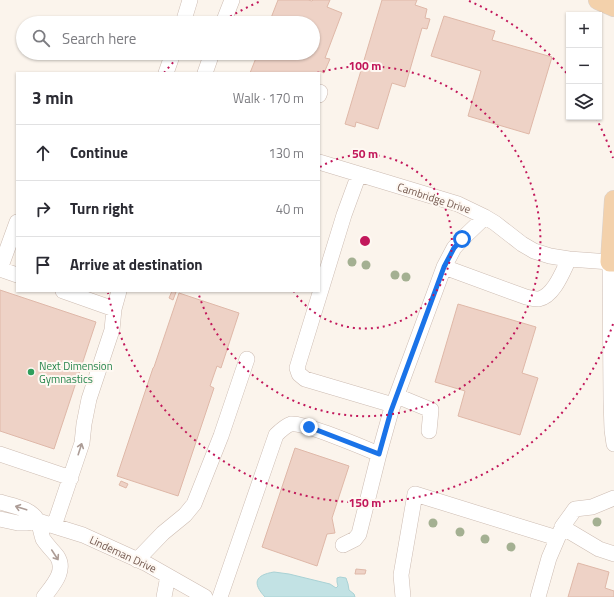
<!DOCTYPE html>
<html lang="en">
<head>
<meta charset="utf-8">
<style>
	:root { --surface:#fff; --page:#f7f7f7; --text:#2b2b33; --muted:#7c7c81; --line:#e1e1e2 }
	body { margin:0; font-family:"Titillium Web",sans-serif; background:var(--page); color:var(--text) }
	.controls { position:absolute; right:12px; top:12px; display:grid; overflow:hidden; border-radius:0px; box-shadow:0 1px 3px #0004 }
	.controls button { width:36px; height:36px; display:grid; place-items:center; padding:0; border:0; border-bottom:1px solid var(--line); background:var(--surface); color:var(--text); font:20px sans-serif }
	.stop { position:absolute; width:12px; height:12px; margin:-9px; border:3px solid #1a73e8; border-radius:50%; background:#fff }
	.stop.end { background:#1a73e8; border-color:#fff; box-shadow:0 1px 4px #0008 }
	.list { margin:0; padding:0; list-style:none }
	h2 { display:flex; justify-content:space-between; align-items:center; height:52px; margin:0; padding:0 16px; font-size:17px }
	h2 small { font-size:13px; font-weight:400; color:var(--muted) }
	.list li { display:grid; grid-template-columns:26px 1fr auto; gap:12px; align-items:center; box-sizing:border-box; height:56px; padding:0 16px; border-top:1px solid var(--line) }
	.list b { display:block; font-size:15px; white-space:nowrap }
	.list em { font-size:13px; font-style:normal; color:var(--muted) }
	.icon { flex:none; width:22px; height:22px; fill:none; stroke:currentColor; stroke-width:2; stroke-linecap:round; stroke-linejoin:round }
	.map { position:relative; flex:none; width:614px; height:597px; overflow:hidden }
	.search { position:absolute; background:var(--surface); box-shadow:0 1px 3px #0004; left:16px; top:16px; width:304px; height:44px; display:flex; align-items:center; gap:10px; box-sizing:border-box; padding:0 14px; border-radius:22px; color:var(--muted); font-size:15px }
	.panel { position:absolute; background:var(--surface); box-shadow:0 1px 3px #0004; left:16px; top:72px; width:304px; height:220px; border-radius:0px }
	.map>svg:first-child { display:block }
	.water { fill:#c2e2e4; stroke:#a9d2d5 }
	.building { fill:#eed2c6; stroke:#dfb8a8 }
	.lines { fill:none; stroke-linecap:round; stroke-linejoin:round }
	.minor-casing { stroke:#cdbcb2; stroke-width:16 }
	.major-casing { stroke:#d8d1ce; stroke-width:20 }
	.minor { stroke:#fff; stroke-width:15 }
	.major { stroke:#f3d1ab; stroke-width:19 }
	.tree { fill:#a4b092 }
	.oneway { stroke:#ac9c96 }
	.route { stroke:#1a73e8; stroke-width:5 }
	.ring { fill:none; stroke:#c2185b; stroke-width:2; stroke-dasharray:2 4 }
	.leisure-dot { fill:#2e9e5b; stroke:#fef8f2; stroke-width:1.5 }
	.labels { text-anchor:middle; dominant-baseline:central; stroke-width:4; stroke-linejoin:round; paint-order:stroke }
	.street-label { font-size:11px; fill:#755a50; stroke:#fef8f2 }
	.leisure-label { font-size:11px; fill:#27864d; stroke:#fef8f2; text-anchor:start }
	.centre { fill:#c2185b; stroke:#fef8f2; stroke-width:2 }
	.ring-label { font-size:12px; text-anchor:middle; font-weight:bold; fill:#c2185b; stroke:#fef8f2; stroke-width:4; stroke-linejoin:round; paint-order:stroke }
</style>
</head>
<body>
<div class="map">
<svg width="614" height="597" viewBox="0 0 614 597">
	<rect width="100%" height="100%" fill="#fbf4ec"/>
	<path class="water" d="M274,572L289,574L330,584L336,588L338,586L337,582V578L340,577L346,578L348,584L349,590L354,594L355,597H265C252,583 255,575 274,572Z"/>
	<path class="building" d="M278,0H308L312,1L313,0H330L327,7L342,13L325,58L330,59L324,73L320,71L319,73H250L258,53H313V23H269Z
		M382,0H417L415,5L427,9L425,18L430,19L427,29L422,28L405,87L392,83L378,129L356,122L355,127L345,124Z
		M444,16L495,31L492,40L552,57L529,134L468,116L481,71L431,56Z
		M0,290L96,322L54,449L0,431Z
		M172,291L176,292L173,300L169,298Z
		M179,293L239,313L221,368L217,366L210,386L214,388L178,496L117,476L153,368L154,367Z
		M458,304L536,327L522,373L538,378L520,435L458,416L465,391L435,382Z
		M295,448L349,466L332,518L335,533L327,534L317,566L262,547Z
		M121,481L128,484L126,488L119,485Z
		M578,563L609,572L605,588L614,591V597H568Z
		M356,569L366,570L365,574H355Z"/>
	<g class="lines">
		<defs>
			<path id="minor" d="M183,23L190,0
				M223,23L232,0
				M166,73L173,53
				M205,73L212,53
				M319,95L320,92
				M319,162L458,204L485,217L495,223L522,244L534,251L550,256L569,259L610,262L611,400L612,430L614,444
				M359,174L344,215L297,368L299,374L305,379L393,405
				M444,267L526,297C530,298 535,299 539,299C554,296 563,271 569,259
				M0,269L17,222
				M0,269L17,275
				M63,291L114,309
				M397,396L431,410L429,431
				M0,454L71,478
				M614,498L592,507L575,509L562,527L599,549L614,554
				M0,502C13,506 31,508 38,521C40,526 41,533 43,539C47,545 52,550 57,556C67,571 52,586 44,597
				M0,519L18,523H26L38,521L83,535L147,564L205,597
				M54,526L82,443L84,424L89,399L112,330L114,309L119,291
				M343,545L355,539L359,534L379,454L391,411L444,267L454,248L462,239L485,217
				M137,560L163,533L185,515L194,504L221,436L247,359
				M164,597L168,576
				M220,597L276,435C281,430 285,426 291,424C303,422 364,448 379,454
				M403,597L401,575L415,494L557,538
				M538,597L549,558L561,530"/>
			<path id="major" d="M598,0L614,7
				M614,200L610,262H614"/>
		</defs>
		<use href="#minor" class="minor-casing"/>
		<use href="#major" class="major-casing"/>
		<use href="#minor" class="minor"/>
		<use href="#major" class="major"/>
	</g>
	<g class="tree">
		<circle cx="352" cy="262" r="4.5"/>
		<circle cx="366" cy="265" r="4.5"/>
		<circle cx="395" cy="275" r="4.5"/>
		<circle cx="406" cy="277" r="4.5"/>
		<circle cx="597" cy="522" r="4.5"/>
		<circle cx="433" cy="523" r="4.5"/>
		<circle cx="460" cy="532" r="4.5"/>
		<circle cx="485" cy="539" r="4.5"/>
		<circle cx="511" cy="547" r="4.5"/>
	</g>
	<defs><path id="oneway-shaft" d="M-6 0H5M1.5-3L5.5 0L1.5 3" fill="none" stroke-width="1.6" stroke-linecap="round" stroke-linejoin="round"/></defs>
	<g class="oneway">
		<use href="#oneway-shaft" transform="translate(80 449) rotate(-72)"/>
		<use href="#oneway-shaft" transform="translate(21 508) rotate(-162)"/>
		<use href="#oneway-shaft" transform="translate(55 555) rotate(57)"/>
	</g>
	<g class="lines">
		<path class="route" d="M309,427L379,454L391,411L444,267L454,248L462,239"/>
	</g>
	<g class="ring">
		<path d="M320 167A87 87 0 1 1 294 292"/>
		<path d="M317 73A175 175 0 1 1 198 292"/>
		<path d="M613 324A262 262 0 0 1 108 293M164 73A262 262 0 0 1 181 54M220 23A262 262 0 0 1 261 1M469 1A262 262 0 0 1 569 76M596 118A262 262 0 0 1 613 158"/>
	</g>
	<circle class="leisure-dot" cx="31" cy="372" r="4"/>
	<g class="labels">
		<g class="street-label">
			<text transform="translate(434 198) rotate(18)">Cambridge Drive</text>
			<text transform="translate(123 554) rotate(25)">Lindeman Drive</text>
		</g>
		<g class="leisure-label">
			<text x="39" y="366">Next Dimension<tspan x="39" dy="13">Gymnastics</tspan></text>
		</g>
	</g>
	<circle cx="365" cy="241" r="6" class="centre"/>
	<g class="ring-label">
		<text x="365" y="70">100 m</text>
		<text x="365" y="158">50 m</text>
		<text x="365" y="507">150 m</text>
	</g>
</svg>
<div class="controls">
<button>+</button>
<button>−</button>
<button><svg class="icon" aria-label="layers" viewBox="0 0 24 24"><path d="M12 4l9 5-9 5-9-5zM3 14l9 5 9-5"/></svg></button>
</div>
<div class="stop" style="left:462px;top:239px"></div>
<div class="stop end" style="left:309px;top:427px"></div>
<div class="search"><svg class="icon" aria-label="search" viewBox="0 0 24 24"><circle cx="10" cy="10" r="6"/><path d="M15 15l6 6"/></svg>Search here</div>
<section class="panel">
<h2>3 min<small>Walk · 170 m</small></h2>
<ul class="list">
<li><svg class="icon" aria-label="ahead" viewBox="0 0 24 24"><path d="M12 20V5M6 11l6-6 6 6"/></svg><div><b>Continue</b></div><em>130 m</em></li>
<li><svg class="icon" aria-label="right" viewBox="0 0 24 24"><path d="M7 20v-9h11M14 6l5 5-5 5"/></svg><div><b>Turn right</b></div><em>40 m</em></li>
<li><svg class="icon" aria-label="arrive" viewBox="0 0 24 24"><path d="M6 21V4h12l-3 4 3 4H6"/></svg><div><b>Arrive at destination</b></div></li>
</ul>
</section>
</div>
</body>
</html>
